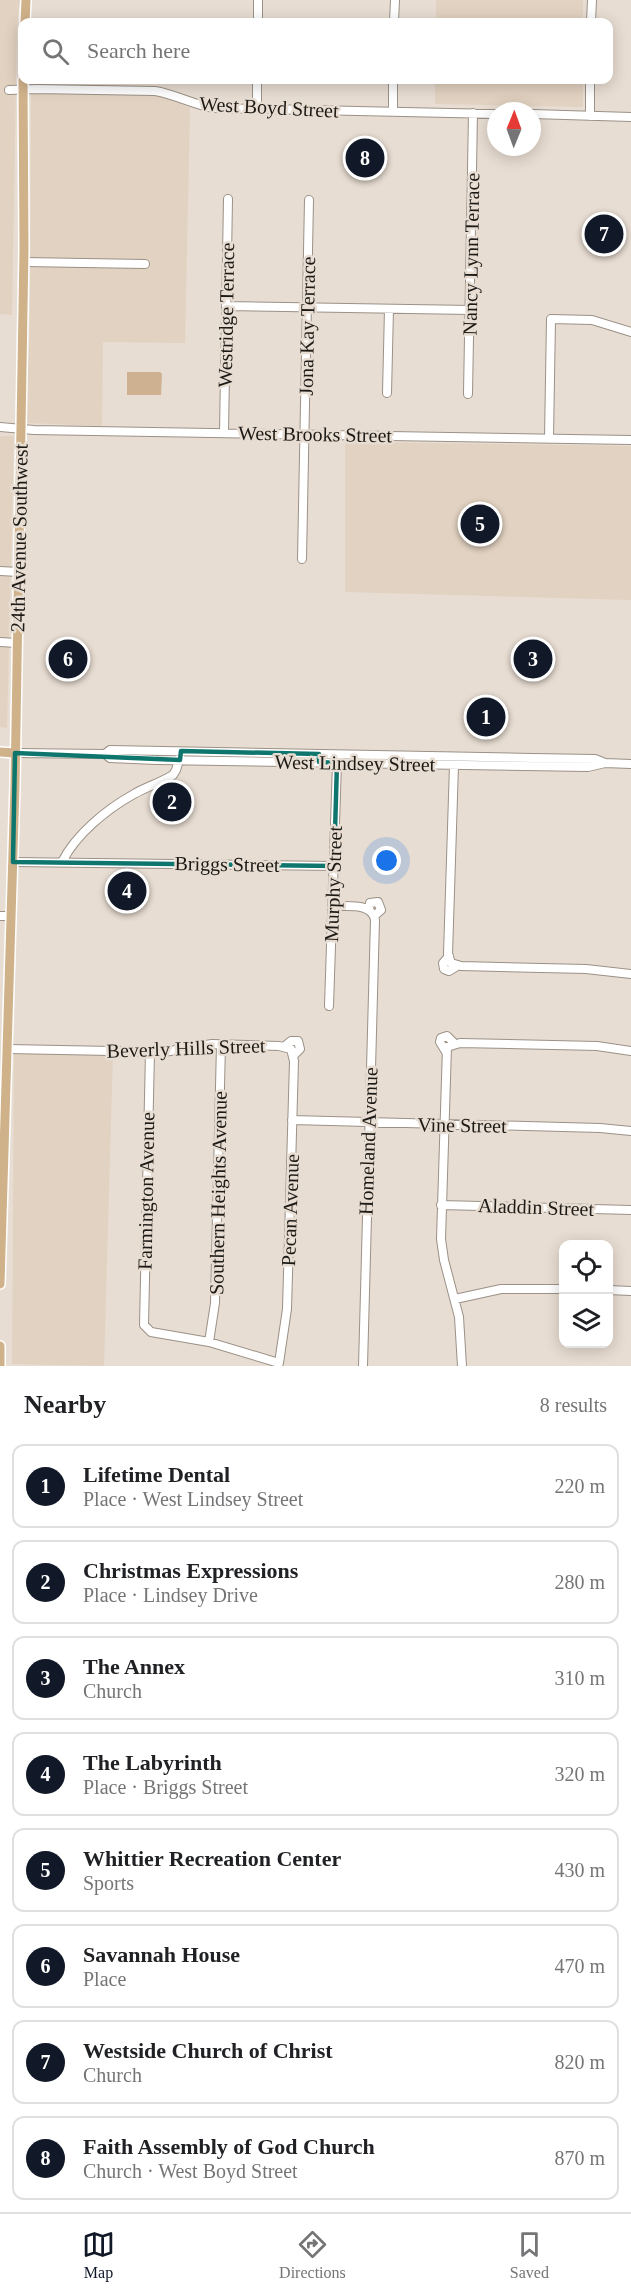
<!DOCTYPE html>
<html lang="en">
<head>
<meta charset="utf-8">
<style>
	:root { --surface:#fff; --page:#f6f6f6; --text:#202124; --muted:#757577; --line:#e0e0e0; --accent:#111827 }
	body { margin:0; font-family:"Times New Roman",serif; background:var(--page); color:var(--text) }
	.controls { position:absolute; right:18px; bottom:18px; display:grid; overflow:hidden; border-radius:12px; box-shadow:0 3px 15px #0003 }
	.controls button { width:54px; height:54px; display:grid; place-items:center; padding:0; border:0; border-bottom:2px solid var(--line); background:var(--surface); color:var(--text); font:30px sans-serif }
	.compass { position:absolute; left:487px; top:102px; width:54px; height:54px; border-radius:50%; background:var(--surface); box-shadow:0 3px 15px #0003; rotate:1deg }
	.you { position:absolute; left:387px; top:861px; width:21px; height:21px; margin:-15px; border:4px solid #fff; border-radius:50%; background:#1a73e8; box-shadow:0 0 0 9px #1a73e833 }
	.badge { display:grid; place-items:center; width:39px; height:39px; border-radius:50%; background:var(--accent); color:#fff; font-size:20px; font-weight:700 }
	.pin { position:absolute; translate:-50% -50%; border:3px solid #fff; box-shadow:0 2px 6px #0006 }
	.list { margin:0; padding:0; list-style:none }
	h2 { display:flex; justify-content:space-between; align-items:center; height:78px; margin:0; padding:0 24px; font-size:26px }
	h2 small { font-size:20px; font-weight:400; color:var(--muted) }
	.list li { display:grid; grid-template-columns:39px 1fr auto; gap:18px; align-items:center; box-sizing:border-box; height:84px; margin:0 12px 12px; padding:0 12px; border:2px solid var(--line); border-radius:12px }
	.list b { display:block; font-size:22px; white-space:nowrap }
	.list p { margin:0; font-size:20px; white-space:nowrap; color:var(--muted) }
	.list em { font-size:20px; font-style:normal; color:var(--muted) }
	.icon { flex:none; width:33px; height:33px; fill:none; stroke:currentColor; stroke-width:2; stroke-linecap:round; stroke-linejoin:round }
	.map { position:relative; flex:none; width:631px; height:1366px; overflow:hidden }
	.search { position:absolute; background:var(--surface); box-shadow:0 3px 15px #0003; left:18px; right:18px; top:18px; height:66px; display:flex; align-items:center; gap:15px; box-sizing:border-box; padding:0 21px; border-radius:12px; color:var(--muted); font-size:22px }
	.sheet { height:846px; background:var(--surface) }
	nav { display:flex; justify-content:space-around; align-items:center; box-sizing:border-box; height:84px; border-top:2px solid var(--line); background:var(--surface); font-size:16px; color:var(--muted) }
	nav a { display:grid; justify-items:center; gap:3px }
	nav .on { color:var(--accent) }
	.map>svg:first-child { display:block }
	.built { fill:#e2d2c1 }
	.green { fill:#cdb191 }
	.lines { fill:none; stroke-linecap:round; stroke-linejoin:round }
	.minor-casing { stroke:#9b9187; stroke-width:10 }
	.major-casing { stroke:#fff; stroke-width:12 }
	.minor { stroke:#fff; stroke-width:8 }
	.major { stroke:#d0b28a; stroke-width:9 }
	.marked { fill:none; stroke:#0f766e; stroke-width:4.5; stroke-linejoin:round }
	.labels { text-anchor:middle; dominant-baseline:central; stroke-width:5; stroke-linejoin:round; paint-order:stroke }
	.street-label { font-size:20px; fill:#1d1a16; stroke:#e8ddd2 }
</style>
</head>
<body>
<div class="map">
<svg width="631" height="1366" viewBox="0 0 631 1366">
	<rect width="100%" height="100%" fill="#e8ddd2"/>
	<path class="built" d="M0,0H20L17,25L12,315L0,314Z
		M436,0H583V22H436Z
		M435,80H583V107L435,104Z
		M31,94L153,95L166,97L190,108L185,343L103,342L102,426L26,423L30,311Z
		M0,436H14L7,728L0,727Z
		M345,442L631,446V600L345,592Z
		M14,1051L113,1052L104,1366L12,1364Z"/>
	<path class="green" d="M127,372H160L162,374L161,395H127Z"/>
	<g class="lines">
		<defs>
			<path id="minor" d="M258,22V0
				M394,22L395,0
				M591,22L592,0
				M9,90L37,89L155,91C175,94 193,105 214,108L496,114
				M257,109V80
				M393,111V80
				M532,114L631,117
				M590,116V80
				M24,262L145,264
				M226,306L471,310
				M387,393L389,309
				M468,394L473,113
				M0,427L34,430L631,440
				M224,432L228,199
				M549,438L551,319L592,320L631,332
				M302,559L309,200
				M0,571L19,572
				M0,642L17,643
				M15,753L105,754L110,750L532,758L595,759L605,763L631,764
				M105,754L110,758L156,760L588,767L605,763
				M454,765L448,954L451,963L461,966L586,969L631,974
				M13,862L334,866
				M62,862C76,834 107,809 134,794C146,787 160,783 173,775L176,770L180,757
				M333,906C347,907 372,902 375,920L363,1366
				M369,909L370,903L378,902L381,910L374,916
				M0,916H11
				M449,956L443,963L444,969L449,971L457,966
				M329,1006L337,763
				M285,1046L291,1041H298L300,1049L293,1056
				M8,1049L164,1052L212,1044L279,1046L291,1049L294,1061L287,1309L279,1363L209,1342L151,1332L144,1325L150,1052
				M446,1052L440,1042L441,1038L447,1036L454,1043
				M292,1120L600,1128L631,1131
				M441,1205L631,1210
				M608,1290L631,1291
				M455,1299L501,1289H564
				M209,1342L215,1303L221,1044
				M462,1366L459,1317L444,1260L441,1239L447,1047L460,1043L597,1046L631,1051"/>
			<path id="major" d="M25,22L26,0
				M0,752L15,753
				M0,1284L15,785L24,249L23,80
				M0,1346V1366"/>
		</defs>
		<use href="#minor" class="minor-casing"/>
		<use href="#major" class="major-casing"/>
		<use href="#minor" class="minor"/>
		<use href="#major" class="major"/>
	</g>
	<path class="marked" d="M181,751L319,754V762L337,763L334,866L13,862L15,753L180,760Z"/>
	<g class="labels">
		<g class="street-label">
			<text transform="translate(269 107) rotate(3)">West Boyd Street</text>
			<text transform="translate(471 254) rotate(-89)">Nancy Lynn Terrace</text>
			<text transform="translate(226 315) rotate(-89)">Westridge Terrace</text>
			<text transform="translate(307 326) rotate(-89)">Jona Kay Terrace</text>
			<text transform="translate(315 434) rotate(1)">West Brooks Street</text>
			<text transform="translate(19 538) rotate(-89)">24th Avenue Southwest</text>
			<text transform="translate(355 763) rotate(1)">West Lindsey Street</text>
			<text transform="translate(227 864) rotate(1)">Briggs Street</text>
			<text transform="translate(333 884) rotate(-88)">Murphy Street</text>
			<text transform="translate(186 1048) rotate(-2)">Beverly Hills Street</text>
			<text transform="translate(462 1125) rotate(1)">Vine Street</text>
			<text transform="translate(368 1141) rotate(-88)">Homeland Avenue</text>
			<text transform="translate(146 1191) rotate(-89)">Farmington Avenue</text>
			<text transform="translate(218 1193) rotate(-89)">Southern Heights Avenue</text>
			<text transform="translate(536 1207) rotate(2)">Aladdin Street</text>
			<text transform="translate(290 1210) rotate(-88)">Pecan Avenue</text>
		</g>
	</g>
</svg>
<div class="controls">
<button><svg class="icon" aria-label="locate" viewBox="0 0 24 24"><circle cx="12" cy="12" r="6"/><path d="M12 2v4M12 18v4M2 12h4M18 12h4"/></svg></button>
<button><svg class="icon" aria-label="layers" viewBox="0 0 24 24"><path d="M12 4l9 5-9 5-9-5zM3 14l9 5 9-5"/></svg></button>
</div>
<svg class="compass" viewBox="-18 -18 36 36"><path d="M0-13l5 13h-10z" fill="#e53935"/><path d="M0 13l5-13h-10z" fill="#757577"/></svg>
<div class="you"></div>
<div class="pin badge" style="left:486px;top:717px">1</div>
<div class="pin badge" style="left:172px;top:802px">2</div>
<div class="pin badge" style="left:533px;top:659px">3</div>
<div class="pin badge" style="left:127px;top:891px">4</div>
<div class="pin badge" style="left:480px;top:524px">5</div>
<div class="pin badge" style="left:68px;top:659px">6</div>
<div class="pin badge" style="left:604px;top:234px">7</div>
<div class="pin badge" style="left:365px;top:158px">8</div>
<div class="search"><svg class="icon" aria-label="search" viewBox="0 0 24 24"><circle cx="10" cy="10" r="6"/><path d="M15 15l6 6"/></svg>Search here</div>
</div>
<section class="sheet">
<h2>Nearby<small>8 results</small></h2>
<ul class="list">
<li><span class="badge">1</span><div><b>Lifetime Dental</b><p>Place · West Lindsey Street</p></div><em>220 m</em></li>
<li><span class="badge">2</span><div><b>Christmas Expressions</b><p>Place · Lindsey Drive</p></div><em>280 m</em></li>
<li><span class="badge">3</span><div><b>The Annex</b><p>Church</p></div><em>310 m</em></li>
<li><span class="badge">4</span><div><b>The Labyrinth</b><p>Place · Briggs Street</p></div><em>320 m</em></li>
<li><span class="badge">5</span><div><b>Whittier Recreation Center</b><p>Sports</p></div><em>430 m</em></li>
<li><span class="badge">6</span><div><b>Savannah House</b><p>Place</p></div><em>470 m</em></li>
<li><span class="badge">7</span><div><b>Westside Church of Christ</b><p>Church</p></div><em>820 m</em></li>
<li><span class="badge">8</span><div><b>Faith Assembly of God Church</b><p>Church · West Boyd Street</p></div><em>870 m</em></li>
</ul>
</section>
<nav>
<a class="on"><svg class="icon" aria-label="map" viewBox="0 0 24 24"><path d="M3 6l6-2 6 2 6-2v14l-6 2-6-2-6 2zM9 4v14M15 6v14"/></svg>Map</a>
<a><svg class="icon" aria-label="directions" viewBox="0 0 24 24"><path d="M12 3l9 9-9 9-9-9zM9 14v-3h6M13 9l2 2-2 2"/></svg>Directions</a>
<a><svg class="icon" aria-label="saved" viewBox="0 0 24 24"><path d="M7 4h10v16l-5-4-5 4z"/></svg>Saved</a>
</nav>
</body>
</html>
